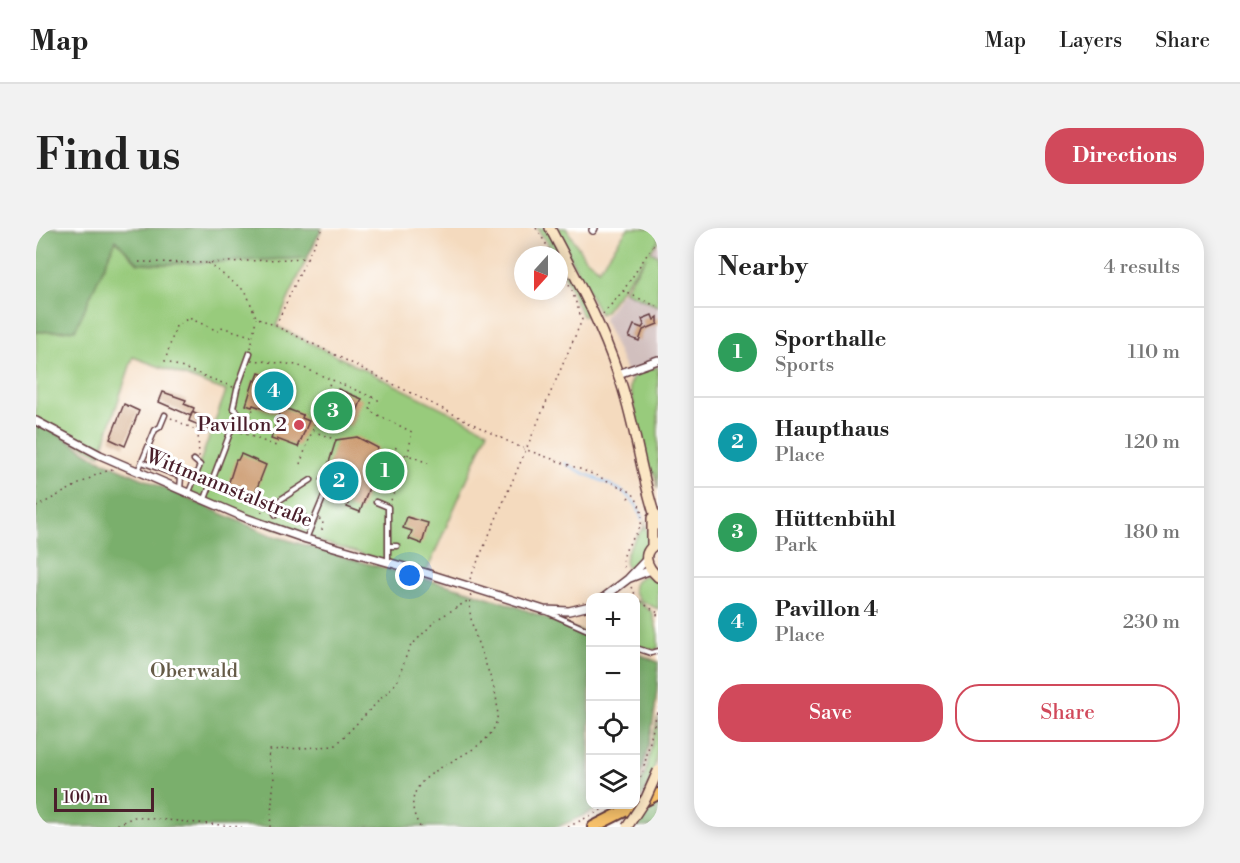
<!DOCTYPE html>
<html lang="en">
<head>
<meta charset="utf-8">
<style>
	:root { --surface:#fff; --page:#f2f2f2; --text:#222; --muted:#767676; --line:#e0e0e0; --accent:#d1495b }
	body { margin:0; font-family:"Libre Bodoni",serif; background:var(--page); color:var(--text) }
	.controls { position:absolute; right:18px; bottom:18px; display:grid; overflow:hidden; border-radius:12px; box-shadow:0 3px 15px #0003 }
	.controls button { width:54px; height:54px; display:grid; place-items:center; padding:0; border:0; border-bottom:2px solid var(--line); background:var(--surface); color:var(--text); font:30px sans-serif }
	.compass { position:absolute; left:478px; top:18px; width:54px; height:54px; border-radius:50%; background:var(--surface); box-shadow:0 3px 15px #0003; rotate:201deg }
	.scale { position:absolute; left:18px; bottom:15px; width:100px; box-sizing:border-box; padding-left:6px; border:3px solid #4a1f2b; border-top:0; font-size:16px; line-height:21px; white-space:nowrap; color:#4a1f2b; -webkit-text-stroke:4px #fff; paint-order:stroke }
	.you { position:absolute; left:374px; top:348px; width:21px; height:21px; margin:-15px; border:4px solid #fff; border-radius:50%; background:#1a73e8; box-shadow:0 0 0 9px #1a73e833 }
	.badge { display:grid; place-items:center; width:39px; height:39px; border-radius:50%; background:var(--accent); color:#fff; font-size:20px; font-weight:700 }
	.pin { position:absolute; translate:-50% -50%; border:3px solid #fff; box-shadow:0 2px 6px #0006 }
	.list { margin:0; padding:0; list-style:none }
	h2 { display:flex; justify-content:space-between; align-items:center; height:78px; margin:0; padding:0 24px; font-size:26px }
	h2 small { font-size:20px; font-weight:400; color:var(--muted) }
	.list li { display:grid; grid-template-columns:39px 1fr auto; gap:18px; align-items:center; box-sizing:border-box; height:90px; padding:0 24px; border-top:2px solid var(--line) }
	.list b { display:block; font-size:22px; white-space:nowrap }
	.list p { margin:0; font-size:20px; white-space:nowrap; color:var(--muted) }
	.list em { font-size:20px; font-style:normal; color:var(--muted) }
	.actions { display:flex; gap:12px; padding:18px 24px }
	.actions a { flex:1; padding:14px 0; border:2px solid var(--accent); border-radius:24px; text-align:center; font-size:21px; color:var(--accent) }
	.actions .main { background:var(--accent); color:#fff }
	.icon { flex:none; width:33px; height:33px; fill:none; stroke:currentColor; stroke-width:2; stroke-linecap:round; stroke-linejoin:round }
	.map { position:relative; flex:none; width:622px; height:599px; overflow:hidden; border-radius:24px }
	header { display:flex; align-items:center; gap:36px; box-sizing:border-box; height:84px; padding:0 30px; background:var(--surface); border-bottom:2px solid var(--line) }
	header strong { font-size:28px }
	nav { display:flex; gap:33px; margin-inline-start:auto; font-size:21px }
	.intro { display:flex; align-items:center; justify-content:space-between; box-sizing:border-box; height:144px; padding:0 36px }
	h1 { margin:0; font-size:42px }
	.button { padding:15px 27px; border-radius:24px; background:var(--accent); color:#fff; font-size:21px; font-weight:700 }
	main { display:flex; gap:36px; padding:0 36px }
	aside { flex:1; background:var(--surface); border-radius:24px; box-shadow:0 3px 15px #0003 }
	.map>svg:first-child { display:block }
	.industrial { fill:#d1bfbe }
	.green { fill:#98cb7c; stroke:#717554; stroke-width:1.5 }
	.forest { fill:#7aaf6c; stroke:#62674c; stroke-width:1.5 }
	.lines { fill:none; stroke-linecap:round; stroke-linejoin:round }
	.stream { stroke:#80bdf3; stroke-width:2 }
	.building { fill:#cd9e75 }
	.lane-casing { stroke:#643b41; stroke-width:7 }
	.street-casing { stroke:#643b41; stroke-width:10 }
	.secondary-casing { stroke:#643b41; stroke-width:12 }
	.primary-casing { stroke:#643b41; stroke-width:14 }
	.path { stroke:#643b41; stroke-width:1.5; stroke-dasharray:1.5 4.5; stroke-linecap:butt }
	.lane { stroke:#fff; stroke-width:4 }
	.street { stroke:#fff; stroke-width:7 }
	.secondary { stroke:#fbe6c4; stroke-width:9 }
	.primary { stroke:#f6c06b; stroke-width:10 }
	.secondary-bridge-casing { stroke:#643b41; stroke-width:12; stroke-linecap:butt }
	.secondary-bridge { stroke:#fbe6c4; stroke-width:9 }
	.poi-dot { fill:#d1495b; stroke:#fff; stroke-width:2 }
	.labels { text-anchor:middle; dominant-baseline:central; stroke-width:6; stroke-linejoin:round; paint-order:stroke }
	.poi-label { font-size:20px; fill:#4a1f2b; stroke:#fff; text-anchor:end }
	.street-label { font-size:20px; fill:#4a1f2b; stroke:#fff }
	.park-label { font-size:20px; fill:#655b47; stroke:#fff }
</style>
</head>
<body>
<header>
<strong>Map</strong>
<nav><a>Map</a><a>Layers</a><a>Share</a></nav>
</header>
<div class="intro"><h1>Find us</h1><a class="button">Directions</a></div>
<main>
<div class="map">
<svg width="622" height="599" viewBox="0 0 622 599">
	<rect width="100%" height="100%" fill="#fff"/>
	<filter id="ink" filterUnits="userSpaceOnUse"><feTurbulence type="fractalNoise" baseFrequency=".0167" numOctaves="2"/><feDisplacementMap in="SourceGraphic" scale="12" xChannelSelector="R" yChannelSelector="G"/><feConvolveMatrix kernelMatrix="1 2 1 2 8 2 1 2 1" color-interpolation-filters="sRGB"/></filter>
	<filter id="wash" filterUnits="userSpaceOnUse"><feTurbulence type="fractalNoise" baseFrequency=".008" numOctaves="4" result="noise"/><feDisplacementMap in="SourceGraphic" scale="24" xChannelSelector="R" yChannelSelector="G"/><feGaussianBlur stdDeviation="1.35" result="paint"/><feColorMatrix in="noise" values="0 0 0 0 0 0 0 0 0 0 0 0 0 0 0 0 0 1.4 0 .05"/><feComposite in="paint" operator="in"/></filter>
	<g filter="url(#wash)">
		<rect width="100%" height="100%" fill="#f4dabe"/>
		<path class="industrial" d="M622,15V211L619,209L567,90Z"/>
		<path class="green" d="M501,0H514L554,87L546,88L523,34V27H519Z
			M518,0H530L548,29L563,41L592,0H622V13L614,24L622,27V78L588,63L610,29L569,83L564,86Z
			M80,12L102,35L129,36L271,30L240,98L452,203L390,345L235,299L153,264L190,163L97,129L64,227L0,193V104L27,103L60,54Z
			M622,139V261L618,244L616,245L609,229L594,159C595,144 609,142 622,139Z
			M609,293L613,314C606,325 606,336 593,342C581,329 601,309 609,298Z
			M610,347L622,353V381L605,373L598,364C596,355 602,349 610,347Z
			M600,372L616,384L622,406V421L614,422L600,417Z
			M622,489C622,519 622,553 600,574V564L609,546Z"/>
		<path class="forest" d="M0,0H286L271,30L129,36L102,35L80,12L39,102L0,104Z
			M0,193L62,231L232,306L311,330L426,361L479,378L554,407V576L571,577L522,599H0Z
			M600,425L622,434C622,471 615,523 600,556Z
			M622,571V599H596L612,577Z"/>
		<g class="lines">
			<path class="stream" d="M529,235C554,253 599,256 606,291"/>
		</g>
		<g id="blocks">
			<path class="building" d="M616,87L618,92L622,89V96L607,102L603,113L593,109L598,97L606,100L608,97L606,91Z
				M223,145L242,152L241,155L248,157L241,177L267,187L266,190L273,193L262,219L241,211V213L235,211L243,186L217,177L216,179L210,177L218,152L220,153Z
				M302,161L326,171L315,198L291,188Z
				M127,164L150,172L148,176L158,180L155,188L123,174Z
				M88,176L103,183L89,218L74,211Z
				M156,184L175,194L171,204L161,200L163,197L153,193Z
				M321,209L342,220L339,226L362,234L352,258L341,254L339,259L334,257L324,284L311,279L316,265L294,257L292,260L288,256L289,254L284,252L289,240L291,241L300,212Z
				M205,226L230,237L219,265L198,257L197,259L192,257L200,232H202Z
				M371,289L392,295L386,316L373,311L376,303L367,300Z"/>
		</g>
	</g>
	<g filter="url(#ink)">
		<use href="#blocks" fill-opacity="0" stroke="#643b41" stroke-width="1.5"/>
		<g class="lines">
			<defs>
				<path id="lane" d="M106,234L145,249L144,261
					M102,243L119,202L124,199L129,187
					M153,264L164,237L158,232
					M169,271L202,184L197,180L201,161L214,125
					M340,274L352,279V334
					M240,287L237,282L239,275L275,252
					M270,311L290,263
					M353,318H361
					M511,384L554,403
					M600,420L615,425L622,423"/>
				<path id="street" d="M557,2L558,0
					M582,146L622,132
					M0,193L64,227L210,290L270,311L390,345L508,382L533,383L554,378
					M594,350L615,342
					M567,370L592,351L610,332"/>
				<path id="secondary" d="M514,0C539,48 565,95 582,146C600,195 604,248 622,297
					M616,290V318
					M622,315C604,324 610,338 622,349"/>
				<path id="primary" d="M557,599L622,566"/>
			</defs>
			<use href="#lane" class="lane-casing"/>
			<use href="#street" class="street-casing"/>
			<use href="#secondary" class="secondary-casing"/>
			<use href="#primary" class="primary-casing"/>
			<path class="path" d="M500,0L517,27
				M103,34L172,35L271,30L286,0
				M172,35L210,64L220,89C284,118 346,151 409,182C436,195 463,210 491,222C521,233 551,242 580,257C587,260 596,263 599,269C622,308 579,309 589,343
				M587,63L622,79
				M567,86L587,63L622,10
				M240,97L271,30
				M215,120L220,90
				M216,132L261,137L336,169L334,183L376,204L372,227L354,275
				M197,159L129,133L140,98L153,90L182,103L185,99L218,109
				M336,169L344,173
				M208,186L214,188L218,179
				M135,190L162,203L163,231
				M199,202L240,218L243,212
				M277,203L300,212
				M360,219L358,226L372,227L392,235
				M264,236L295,152
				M179,260L224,277L234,274
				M592,270L596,266
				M247,278L273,288
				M0,279L60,247L79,240
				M225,284L230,282L233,275
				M283,291L287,293L286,303
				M434,351L546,92L536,63L523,38
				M595,359L603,373L622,385
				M621,386L622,391
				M600,561L607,543L622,480
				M76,599L98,589L206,599
				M234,599L238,549L232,530L234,522L299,518L361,454L373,420L400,392L433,372
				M384,599C351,541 441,536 458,500C475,465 425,405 435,366
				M532,599L577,576"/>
			<use href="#lane" class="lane"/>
			<use href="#street" class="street"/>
			<use href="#secondary" class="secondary"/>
			<use href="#primary" class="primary"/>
			<defs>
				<path id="secondary-bridge" d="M591,599L610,570L622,543"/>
			</defs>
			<use href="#secondary-bridge" class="secondary-bridge-casing"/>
			<use href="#secondary-bridge" class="secondary-bridge"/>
		</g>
	</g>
	<circle class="poi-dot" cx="263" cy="197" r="6"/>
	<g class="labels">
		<g class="poi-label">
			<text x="251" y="197">Pavillon 2</text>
		</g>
		<g class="street-label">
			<text transform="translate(193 261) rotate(22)">Wittmannstalstraße</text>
		</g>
		<g class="park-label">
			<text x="158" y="443">Oberwald</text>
		</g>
	</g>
</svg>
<div class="controls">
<button>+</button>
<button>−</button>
<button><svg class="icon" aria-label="locate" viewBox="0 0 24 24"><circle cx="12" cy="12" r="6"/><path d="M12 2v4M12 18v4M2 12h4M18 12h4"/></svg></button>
<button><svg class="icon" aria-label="layers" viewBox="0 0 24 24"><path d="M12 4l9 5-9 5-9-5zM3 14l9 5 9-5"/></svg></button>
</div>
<svg class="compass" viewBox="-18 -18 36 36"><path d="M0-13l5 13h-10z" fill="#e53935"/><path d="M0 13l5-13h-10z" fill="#767676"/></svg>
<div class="scale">100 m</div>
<div class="you"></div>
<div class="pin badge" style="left:349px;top:243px;background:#2e9e5b">1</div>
<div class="pin badge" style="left:303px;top:253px;background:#0f9aa8">2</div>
<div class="pin badge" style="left:297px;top:183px;background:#2e9e5b">3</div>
<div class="pin badge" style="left:238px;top:163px;background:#0f9aa8">4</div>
</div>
<aside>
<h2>Nearby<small>4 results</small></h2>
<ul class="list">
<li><span class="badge" style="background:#2e9e5b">1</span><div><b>Sporthalle</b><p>Sports</p></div><em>110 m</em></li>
<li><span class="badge" style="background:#0f9aa8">2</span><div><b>Haupthaus</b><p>Place</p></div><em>120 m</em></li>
<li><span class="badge" style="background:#2e9e5b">3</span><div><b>Hüttenbühl</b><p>Park</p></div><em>180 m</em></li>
<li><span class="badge" style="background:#0f9aa8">4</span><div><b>Pavillon 4</b><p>Place</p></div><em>230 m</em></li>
</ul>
<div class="actions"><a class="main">Save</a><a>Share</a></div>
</aside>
</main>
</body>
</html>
